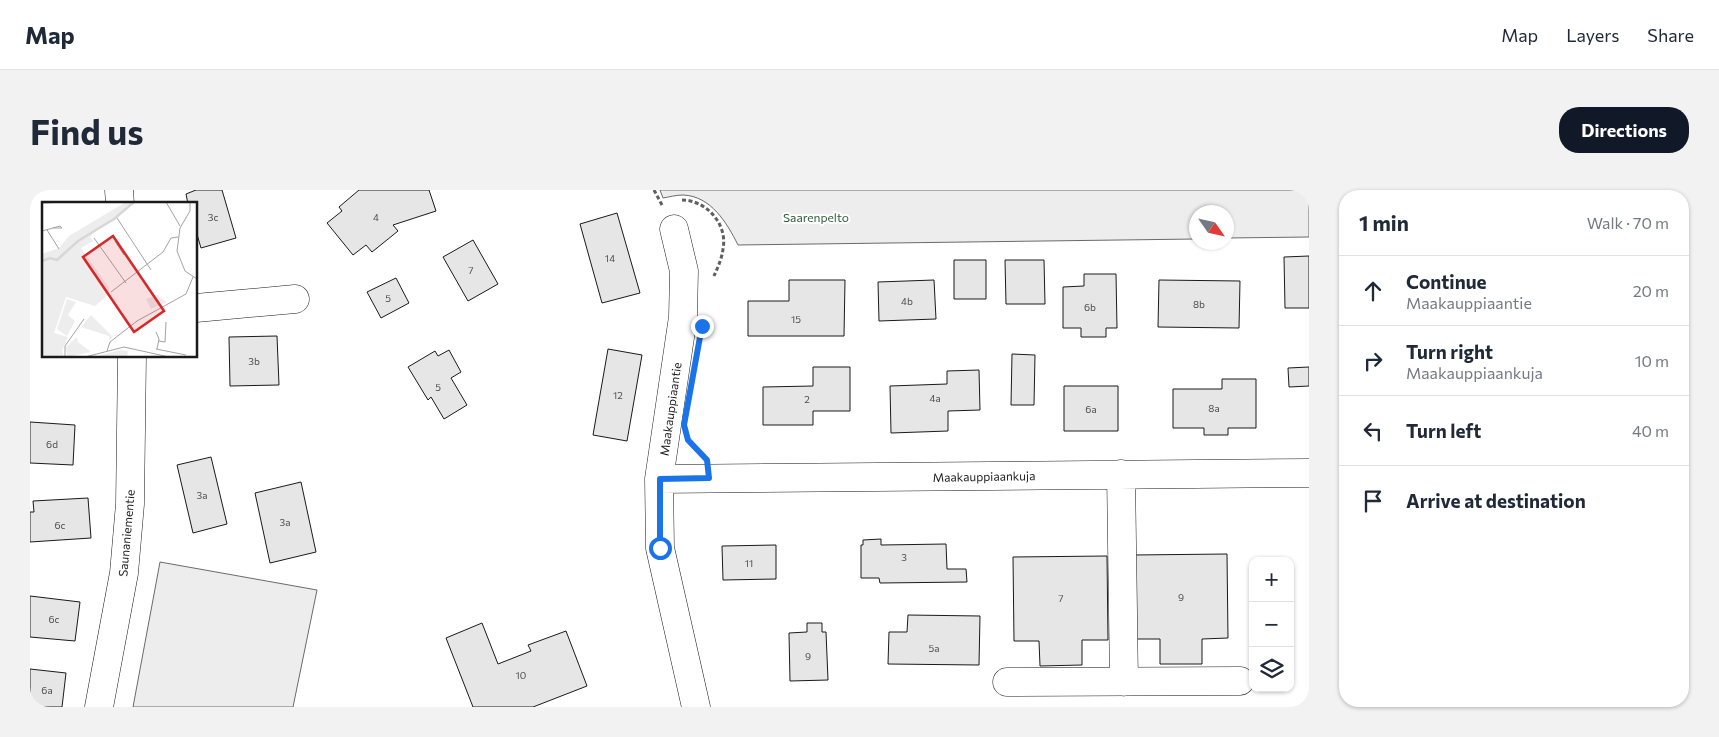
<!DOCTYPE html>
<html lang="en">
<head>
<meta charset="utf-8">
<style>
	:root { --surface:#fff; --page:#f2f2f3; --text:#1f2937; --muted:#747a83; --line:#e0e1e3; --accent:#111827 }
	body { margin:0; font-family:Commissioner,sans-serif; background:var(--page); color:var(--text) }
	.controls { position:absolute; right:15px; bottom:15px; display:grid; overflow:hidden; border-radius:10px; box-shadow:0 1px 4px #0004 }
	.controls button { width:45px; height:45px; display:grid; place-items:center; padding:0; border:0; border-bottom:1px solid var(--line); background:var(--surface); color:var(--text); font:25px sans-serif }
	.compass { position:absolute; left:1159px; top:15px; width:45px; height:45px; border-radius:50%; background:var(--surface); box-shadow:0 1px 4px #0004; rotate:124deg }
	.stop { position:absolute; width:15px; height:15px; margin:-11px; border:4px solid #1a73e8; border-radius:50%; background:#fff }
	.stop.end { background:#1a73e8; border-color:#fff; box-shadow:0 1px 5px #0008 }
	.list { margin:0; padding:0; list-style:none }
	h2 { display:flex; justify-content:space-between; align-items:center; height:65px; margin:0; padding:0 20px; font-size:21px }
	h2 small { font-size:16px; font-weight:400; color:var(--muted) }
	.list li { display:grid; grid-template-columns:32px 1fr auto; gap:15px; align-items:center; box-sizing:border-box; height:70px; padding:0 20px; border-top:1px solid var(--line) }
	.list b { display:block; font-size:19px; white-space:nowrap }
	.list p { margin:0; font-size:16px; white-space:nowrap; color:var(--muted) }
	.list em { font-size:16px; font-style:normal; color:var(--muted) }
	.icon { flex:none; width:28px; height:28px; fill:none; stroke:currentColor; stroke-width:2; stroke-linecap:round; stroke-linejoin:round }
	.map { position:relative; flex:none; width:1279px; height:517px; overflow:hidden; border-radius:20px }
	header { display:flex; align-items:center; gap:30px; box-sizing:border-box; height:70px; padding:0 25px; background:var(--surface); border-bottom:1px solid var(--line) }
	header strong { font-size:24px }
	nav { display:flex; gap:28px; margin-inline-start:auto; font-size:18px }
	.intro { display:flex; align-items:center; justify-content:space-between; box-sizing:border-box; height:120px; padding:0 30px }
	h1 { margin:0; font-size:35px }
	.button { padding:12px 22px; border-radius:20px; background:var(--accent); color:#fff; font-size:18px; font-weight:700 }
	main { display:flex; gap:30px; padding:0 30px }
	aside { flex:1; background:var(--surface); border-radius:20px; box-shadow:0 1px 4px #0004 }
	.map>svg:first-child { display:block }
	.green { fill:#ededed; stroke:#6a6a6a }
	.building { fill:#e6e6e6; stroke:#1a1a1a }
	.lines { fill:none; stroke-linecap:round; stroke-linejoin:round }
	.minor-casing { stroke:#1a1a1a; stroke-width:29 }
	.path { stroke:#5f5f5f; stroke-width:3; stroke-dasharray:4 2.5; stroke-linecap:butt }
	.minor { stroke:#fff; stroke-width:28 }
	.route { stroke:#1a73e8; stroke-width:6 }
	.labels { text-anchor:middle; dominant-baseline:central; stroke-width:4; stroke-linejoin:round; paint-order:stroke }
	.number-label { font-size:10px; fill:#4d4d4d }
	.park-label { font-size:12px; fill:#2b5a34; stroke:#fff }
	.street-label { font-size:12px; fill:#1a1a1a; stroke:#fff }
	.inset-river { fill:none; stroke:#d7d7d7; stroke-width:2.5 }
	.inset-road { fill:none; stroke:#a3a3a3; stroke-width:1 }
	.view { fill:#d62828; fill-opacity:0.15; stroke:#d62828; stroke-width:2.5 }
	.inset-edge { fill:none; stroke:#1a1a1a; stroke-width:2.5 }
</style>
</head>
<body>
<header>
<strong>Map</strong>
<nav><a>Map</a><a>Layers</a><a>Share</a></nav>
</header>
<div class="intro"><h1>Find us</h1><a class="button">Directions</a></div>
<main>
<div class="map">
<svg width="1279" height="517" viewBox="0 0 1279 517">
	<rect width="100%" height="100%" fill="#fff"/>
	<path class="green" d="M630,0H1279V47L1197,48L1196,22H1166V49L708,55C697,33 681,6 653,5C646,5 639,7 633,8Z
		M130,372L287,400L263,517H103Z"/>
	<path class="building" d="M166,0H192L206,48L171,58L166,41V14H158L156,4Z
		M329,0H399L406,21L363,35L368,41L342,62L336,55L323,65L297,33L312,21L309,17Z
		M587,23L610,103L572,113L550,34Z
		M443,50L468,94L438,111L413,67Z
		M1279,66V118H1255L1254,67Z
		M924,70H956V109H924Z
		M975,70H1014L1015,114H976Z
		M1054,84H1086L1087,138H1076V147H1051V138H1033V97L1054,96Z
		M366,88L379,113L351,128L337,102Z
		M759,90H815L814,146H718V111H759Z
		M904,90L906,129L849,131L848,92Z
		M1129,90L1210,91L1209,138L1128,137Z
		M247,146L249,195L200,196L199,147Z
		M578,159L612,165L597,251L563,245Z
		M419,160L431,182L421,188L437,215L414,229L401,207L398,210L378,177L405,161L408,166Z
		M982,164L1005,165L1004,215H981Z
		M783,177H820V221H783V235H733V197L783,196Z
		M1279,177V196L1259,197L1258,178Z
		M949,180L950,220L918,221V241L861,243L860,196L917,194V181Z
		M1192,189H1226V238H1198V245H1174V238H1143V199H1192Z
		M1034,196H1088V241H1034Z
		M0,232L45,235L43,275L0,273Z
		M181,267L197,334L163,343L147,275Z
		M271,292L286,362L240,373L225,303Z
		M58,308L61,348L0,352V322H4L3,311Z
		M851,349V355L916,354L917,379H936L937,392L850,393L849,388H831V355H833V350Z
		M746,355V389L693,390L692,356Z
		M1197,364L1198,448L1172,449V474H1130V449H1104L1103,365Z
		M1077,366L1078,450H1052V475L1010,476L1009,451H984L983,367Z
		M0,406L50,412L45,451L0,447Z
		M878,425L950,426L949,475L858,474L859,442H877Z
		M452,433L468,474L501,461L498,455L536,441L557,496L503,517H443L416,448Z
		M777,433H792V442H796L798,490L760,491L759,443L777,442Z
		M0,479L36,483L32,517H0Z"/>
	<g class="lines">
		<defs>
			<path id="minor" d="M89,0L90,14
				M644,39L654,81L653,127L629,289L630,358L666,517
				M166,118L265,109
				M1091,284L1094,492
				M629,289L1279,283
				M977,492L1210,491
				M69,517L94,383L100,314L102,166"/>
		</defs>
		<use href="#minor" class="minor-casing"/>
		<path class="path" d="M624,0L632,15
			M652,10C676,10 698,34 693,59C692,68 688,77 684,86"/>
		<use href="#minor" class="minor"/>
	</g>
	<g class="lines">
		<path class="route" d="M630,358V289L679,288L677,270L658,250L654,235L672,136"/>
	</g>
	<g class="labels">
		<g class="number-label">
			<text x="183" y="27">3c</text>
			<text x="346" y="27">4</text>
			<text x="580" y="68">14</text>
			<text x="441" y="80">7</text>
			<text x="358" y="108">5</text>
			<text x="877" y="111">4b</text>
			<text x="1169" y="114">8b</text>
			<text x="1060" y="117">6b</text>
			<text x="766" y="129">15</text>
			<text x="224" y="171">3b</text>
			<text x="408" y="197">5</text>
			<text x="588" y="205">12</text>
			<text x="905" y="208">4a</text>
			<text x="777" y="209">2</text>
			<text x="1184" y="218">8a</text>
			<text x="1061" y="219">6a</text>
			<text x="22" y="254">6d</text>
			<text x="172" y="305">3a</text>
			<text x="255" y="332">3a</text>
			<text x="30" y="335">6c</text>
			<text x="874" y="367">3</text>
			<text x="719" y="373">11</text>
			<text x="1151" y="407">9</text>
			<text x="1031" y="408">7</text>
			<text x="24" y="429">6c</text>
			<text x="904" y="458">5a</text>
			<text x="778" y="466">9</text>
			<text x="491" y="485">10</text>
			<text x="17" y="500">6a</text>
		</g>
		<g class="park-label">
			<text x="786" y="27">Saarenpelto</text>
		</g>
		<g class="street-label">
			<text transform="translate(640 219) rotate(-82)">Maakauppiaantie</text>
			<text transform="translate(954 286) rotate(-1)">Maakauppiaankuja</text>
			<text transform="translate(96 343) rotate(-85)">Saunaniementie</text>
		</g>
	</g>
	<g transform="translate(12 12)">
		<rect width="155" height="155" fill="#fff"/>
		<path d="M84,0H94L51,31L48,35L51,39L39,46L67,86V92L53,104L24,95L12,131L26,135L20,149L22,155H0V52L17,46L27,34ZM115,93L125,100L109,107L104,97ZM25,97L34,100L26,113L33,119L25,134L15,127ZM49,113L71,135L67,138V134L39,125ZM35,135L36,140L49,150L25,155L24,145ZM77,148L86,149L85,155H53Z" fill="#ededed"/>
		<path class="inset-river" d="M0,59L8,56L15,58L36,39L72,17L92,0"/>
		<path class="inset-road" d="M124,0L138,24M148,0V9L138,26L135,49L143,69L155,77M0,1L26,0M75,16L109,68M5,28L17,47M0,29L11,26L18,24L20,26H11M52,36L84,81M73,39L82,53M69,90L121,50L129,36L136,35M114,130L117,137L115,147M117,139L123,140L124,120M114,147L144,153M65,149L68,140L95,119L144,92L151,75M23,155V144L42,117M43,155L82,145L127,155"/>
		<path class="view" d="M71,34L122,109L92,130L41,55Z"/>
		<rect width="155" height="155" class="inset-edge"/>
	</g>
</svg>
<div class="controls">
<button>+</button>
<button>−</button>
<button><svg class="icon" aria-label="layers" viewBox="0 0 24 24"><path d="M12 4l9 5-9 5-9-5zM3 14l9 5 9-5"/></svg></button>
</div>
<svg class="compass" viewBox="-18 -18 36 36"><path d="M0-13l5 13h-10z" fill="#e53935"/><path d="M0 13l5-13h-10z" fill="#747a83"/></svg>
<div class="stop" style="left:630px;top:358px"></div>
<div class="stop end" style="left:672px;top:136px"></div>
</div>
<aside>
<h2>1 min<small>Walk · 70 m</small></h2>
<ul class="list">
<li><svg class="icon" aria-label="ahead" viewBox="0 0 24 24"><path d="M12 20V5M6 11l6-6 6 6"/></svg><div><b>Continue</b><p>Maakauppiaantie</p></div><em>20 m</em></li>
<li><svg class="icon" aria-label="right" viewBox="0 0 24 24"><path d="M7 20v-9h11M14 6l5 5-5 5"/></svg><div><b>Turn right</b><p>Maakauppiaankuja</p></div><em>10 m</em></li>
<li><svg class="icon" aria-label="left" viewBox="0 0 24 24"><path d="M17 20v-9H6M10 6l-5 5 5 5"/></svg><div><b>Turn left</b></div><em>40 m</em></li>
<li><svg class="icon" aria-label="arrive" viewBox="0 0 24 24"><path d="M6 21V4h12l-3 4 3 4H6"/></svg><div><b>Arrive at destination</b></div></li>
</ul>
</aside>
</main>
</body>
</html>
